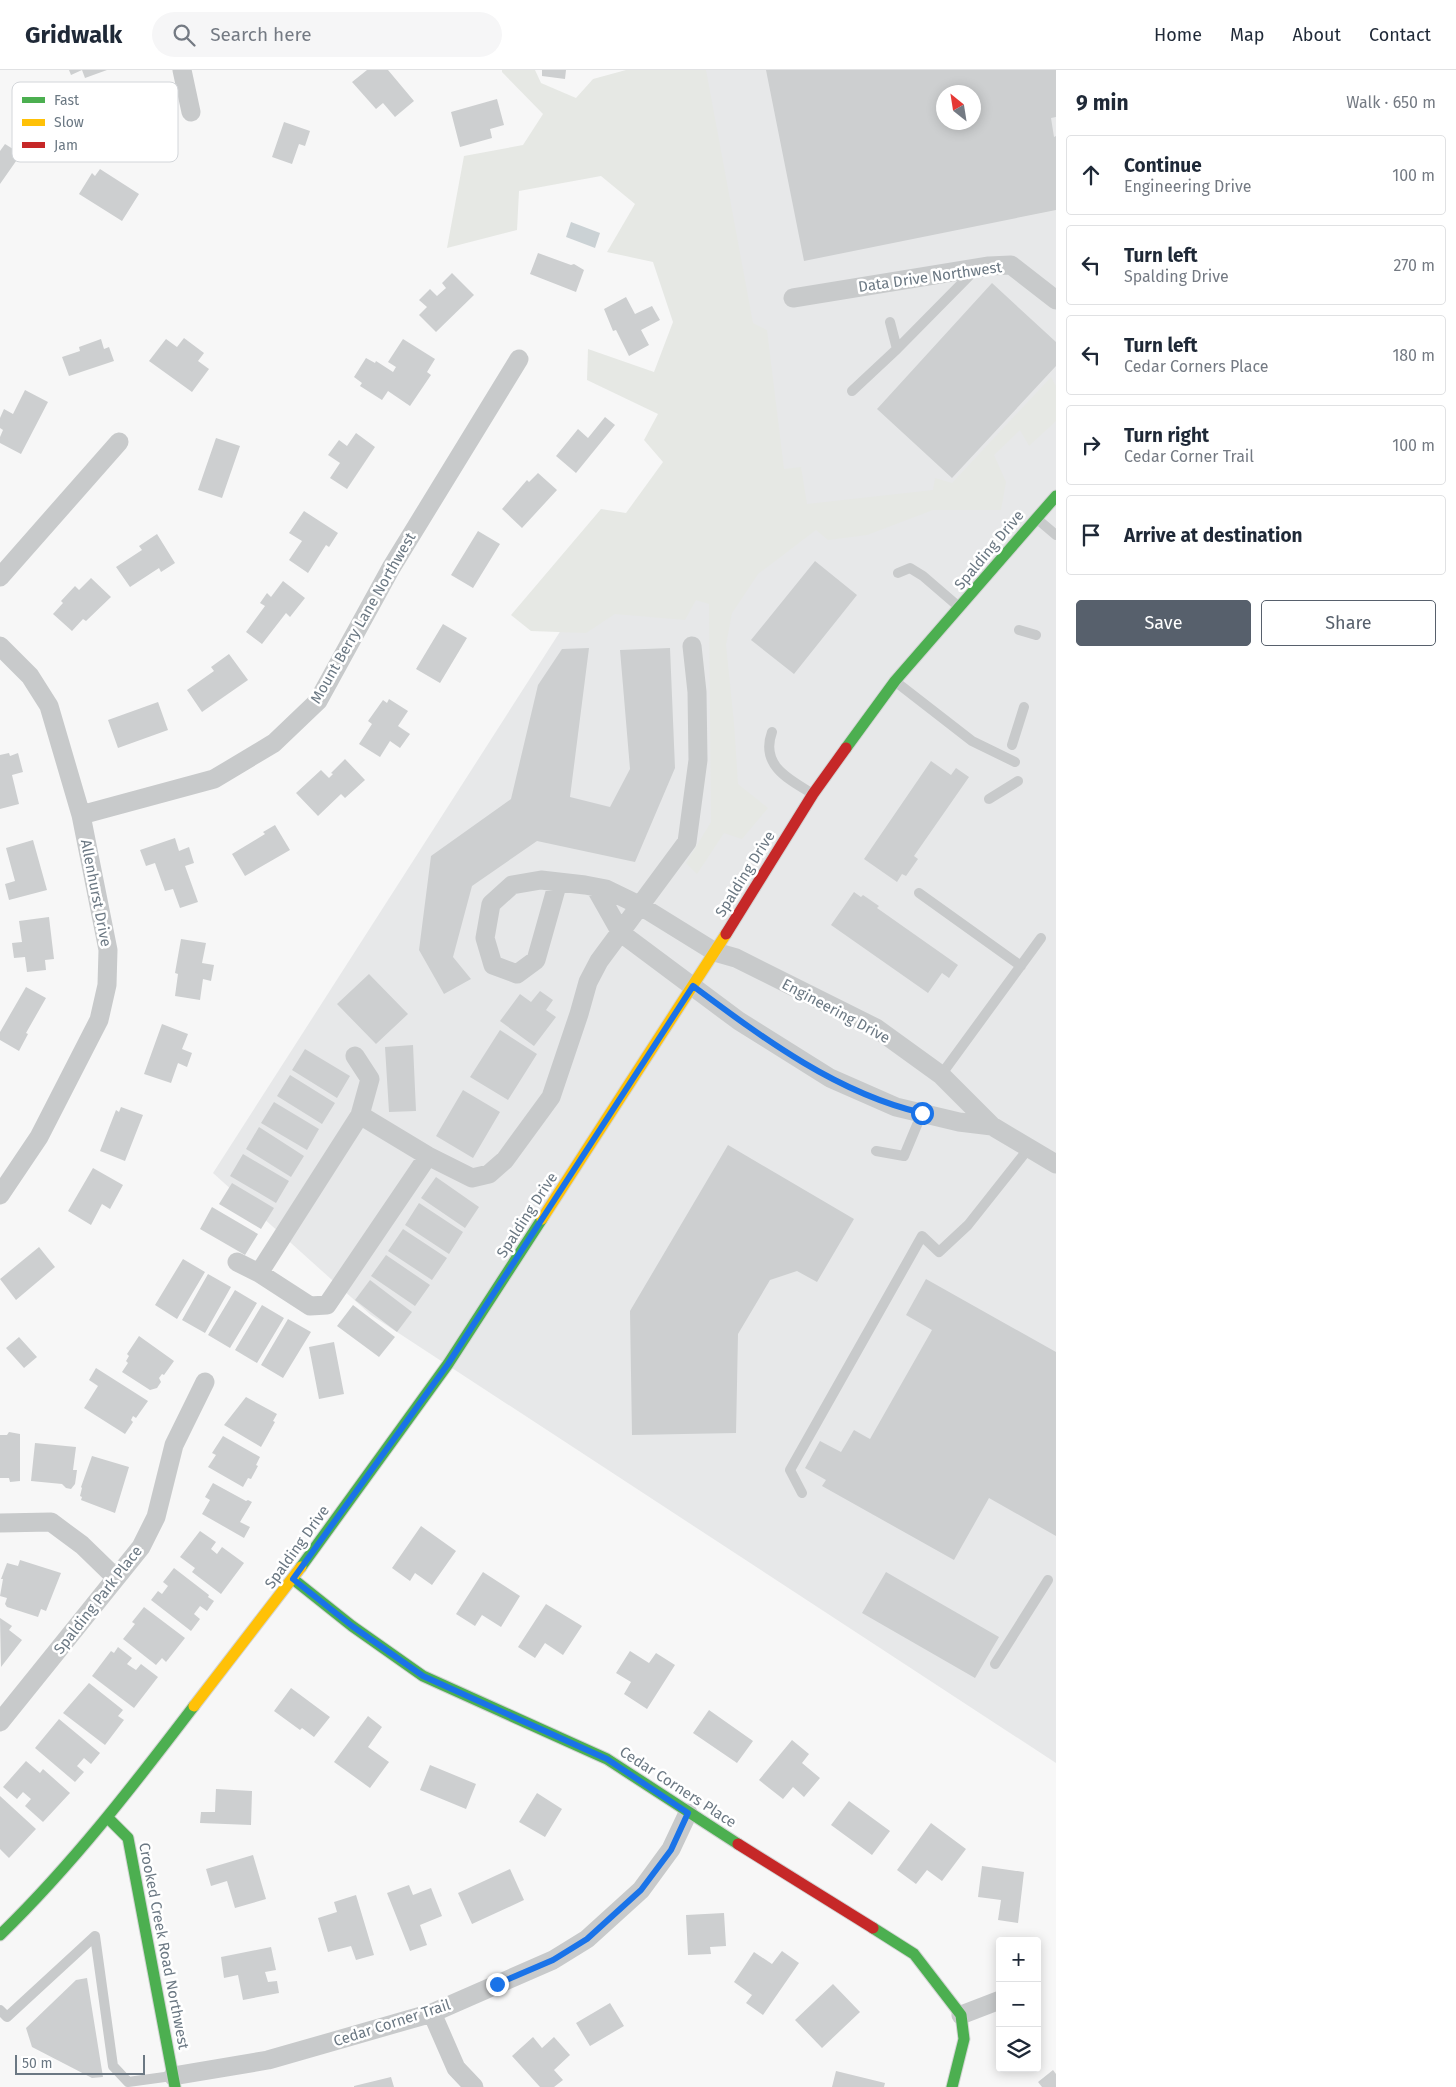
<!DOCTYPE html>
<html lang="en">
<head>
<meta charset="utf-8">
<style>
	:root { --surface:#fff; --page:#f6f6f7; --text:#1f2937; --muted:#747a83; --line:#e0e1e3; --accent:#57606c }
	body { margin:0; font-family:"Fira Sans",sans-serif; background:var(--page); color:var(--text) }
	.controls { position:absolute; right:15px; bottom:15px; display:grid; overflow:hidden; border-radius:5px; box-shadow:0 2px 12px #0003 }
	.controls button { width:45px; height:45px; display:grid; place-items:center; padding:0; border:0; border-bottom:1px solid var(--line); background:var(--surface); color:var(--text); font:25px sans-serif }
	.compass { position:absolute; left:936px; top:15px; width:45px; height:45px; border-radius:50%; background:var(--surface); box-shadow:0 2px 12px #0003; rotate:330deg }
	.scale { position:absolute; left:15px; bottom:12px; width:130px; box-sizing:border-box; padding-left:5px; border:2px solid #6b7883; border-top:0; font-size:14px; line-height:18px; white-space:nowrap; color:#6b7883; -webkit-text-stroke:4px #fff; paint-order:stroke }
	.stop { position:absolute; width:15px; height:15px; margin:-11px; border:4px solid #1a73e8; border-radius:50%; background:#fff }
	.stop.end { background:#1a73e8; border-color:#fff; box-shadow:0 1px 5px #0008 }
	.list { margin:0; padding:0; list-style:none }
	h2 { display:flex; justify-content:space-between; align-items:center; height:65px; margin:0; padding:0 20px; font-size:21px }
	h2 small { font-size:16px; font-weight:400; color:var(--muted) }
	.list li { display:grid; grid-template-columns:32px 1fr auto; gap:15px; align-items:center; box-sizing:border-box; height:80px; margin:0 10px 10px; padding:0 10px; border:1px solid var(--line); border-radius:5px }
	.list b { display:block; font-size:19px; white-space:nowrap }
	.list p { margin:0; font-size:16px; white-space:nowrap; color:var(--muted) }
	.list em { font-size:16px; font-style:normal; color:var(--muted) }
	.actions { display:flex; gap:10px; padding:15px 20px }
	.actions a { flex:1; padding:11px 0; border:1px solid var(--accent); border-radius:5px; text-align:center; font-size:18px; color:var(--accent) }
	.actions .main { background:var(--accent); color:#fff }
	.icon { flex:none; width:28px; height:28px; fill:none; stroke:currentColor; stroke-width:2; stroke-linecap:round; stroke-linejoin:round }
	.map { position:relative; flex:none; width:1056px; height:2017px; overflow:hidden }
	header { display:flex; align-items:center; gap:30px; box-sizing:border-box; height:70px; padding:0 25px; background:var(--surface); border-bottom:1px solid var(--line) }
	header strong { font-size:24px }
	nav { display:flex; gap:28px; margin-inline-start:auto; font-size:18px }
	.search { width:350px; height:45px; background:var(--page); display:flex; align-items:center; gap:12px; box-sizing:border-box; padding:0 18px; border-radius:28px; color:var(--muted); font-size:19px }
	main { display:flex }
	aside { flex:1; background:var(--surface) }
	.map>svg:first-child { display:block }
	.built { fill:#e7e8e9; fill-rule:evenodd }
	.green { fill:#e6e8e4 }
	.water { fill:#cbd2d5 }
	.building { fill:#cdcfd0; fill-rule:evenodd }
	.lines { fill:none; stroke-linecap:round; stroke-linejoin:round }
	.fast-casing { stroke:#d3d4d4; stroke-width:13 }
	.slow-casing { stroke:#d3d4d4; stroke-width:13 }
	.jam-casing { stroke:#d3d4d4; stroke-width:13 }
	.lane { stroke:#c8cacb; stroke-width:10 }
	.street { stroke:#c8cacb; stroke-width:19 }
	.fast { stroke:#4caf50; stroke-width:11 }
	.slow { stroke:#ffc107; stroke-width:11 }
	.jam { stroke:#c62828; stroke-width:11 }
	.route { stroke:#1a73e8; stroke-width:6 }
	.labels { text-anchor:middle; dominant-baseline:central; stroke-width:5; stroke-linejoin:round; paint-order:stroke }
	.street-label { font-size:15px; fill:#6b7883; stroke:#fff }
	.key { fill:#fff; stroke:#d3d6da; stroke-width:1 }
	.key-label { font-size:14px; fill:#6b7883 }
</style>
</head>
<body>
<header>
<strong>Gridwalk</strong>
<div class="search"><svg class="icon" aria-label="search" viewBox="0 0 24 24"><circle cx="10" cy="10" r="6"/><path d="M15 15l6 6"/></svg>Search here</div>
<nav><a>Home</a><a>Map</a><a>About</a><a>Contact</a></nav>
</header>
<main>
<div class="map">
<svg width="1056" height="2017" viewBox="0 0 1056 2017">
	<rect width="100%" height="100%" fill="#f7f7f7"/>
	<path class="built" d="M655,0H1056V1693L371,1245L213,1103L706,334ZM944,22H974V52H944Z"/>
	<path class="green" d="M502,0H535L541,13L576,28L593,9L626,0H706L753,253L767,260L784,399L801,397L807,434L933,420L935,408L952,413L1051,307L1056,316V351L1029,376L1020,360L994,385L1006,412L1001,440H933L867,465L828,470L816,460L758,504L732,543L726,575L734,653L738,714L768,738L742,769L724,763L697,804L686,793L711,752L709,534L696,530L685,550L615,544L586,563L531,561L511,545L601,439L626,443L663,392L644,370L658,344L587,310L588,279L654,302L673,252L653,192L607,182L635,134L601,106L519,121L517,160L447,178L464,86L523,75L543,44L502,2Z"/>
	<path class="water" d="M571,152L600,163L595,178L566,167Z"/>
	<path class="building" d="M69,0H107L85,8L82,0L71,5Z
		M367,0H388L414,31L395,47L383,33L376,39L352,12Z
		M542,0H566L565,9L542,6Z
		M766,0H1056V47L1051,48L1054,67L1056,66V140L804,191ZM944,22H974V52H944Z
		M54,12L75,39L53,56L49,51L30,64L13,42Z
		M497,29L504,55L490,59L492,68L460,77L451,42Z
		M284,52L310,61L305,76L299,74L292,94L272,87Z
		M5,74L21,84L0,114V81Z
		M100,99L139,124L122,151L79,124L92,103L95,106Z
		M538,183L571,195L574,194L584,200L576,222L530,204Z
		M452,203L474,225L436,262L419,245L427,237L419,230L430,219L437,226L446,218L442,213Z
		M992,213L1056,272V296L952,408L877,339Z
		M626,227L635,244L652,236L660,250L641,260L649,275L629,286L616,260L613,261L604,239Z
		M184,268L204,283L198,291L209,299L192,322L149,291L166,269L177,277Z
		M101,269L104,279L109,277L114,291L69,306L62,287L80,281L79,277Z
		M403,269L435,289L427,302L431,305L410,336L388,321L382,330L360,316L362,313L354,307L366,288L375,293L376,291L393,302L396,297L388,292Z
		M25,320L48,332L21,384L0,373V367L3,360L0,358V348L4,339L13,344Z
		M605,347L615,355L576,403L556,386L578,359L588,368Z
		M356,363L375,377L347,419L330,408L340,393L328,385L339,370L347,376Z
		M216,368L240,376L222,428L198,420Z
		M538,403L557,420L522,458L502,439L527,410L529,412Z
		M304,441L338,463L329,477L326,475L308,503L289,490L302,471L289,463Z
		M478,461L500,474L473,518L451,505Z
		M157,464L175,493L161,502L159,498L130,517L116,497L142,480L139,476Z
		M815,491L857,525L794,604L751,570Z
		M91,508L111,527L86,551L83,549L72,561L53,544L63,533L61,531L75,516L79,520Z
		M283,511L305,528L290,547L286,543L262,574L246,562L265,536L260,533L267,523L271,527Z
		M443,554L467,568L440,613L416,599Z
		M589,578L570,727L610,737L630,699L620,580L670,578L675,698L635,792L537,771L472,816L453,887L471,909L444,924L419,880L431,786L511,729L538,615L562,579Z
		M229,584L248,610L202,642L187,620L214,601L211,597Z
		M389,629L408,641L398,656L410,664L400,678L390,671L380,687L359,674L372,654L368,651L383,630L387,633Z
		M158,632L168,660L118,678L108,650Z
		M9,683L10,686L18,683L23,702L12,705L19,734L0,739V685Z
		M345,689L365,710L345,728L341,724L318,746L296,723L321,700L329,708L333,704L331,703Z
		M931,691L951,705L956,698L969,707L914,786L918,789L906,806L902,804L897,812L864,789Z
		M275,755L290,780L245,806L232,784L265,764L263,762Z
		M175,768L179,781L189,777L194,793L185,796L198,832L180,838L173,819L165,821L155,793L146,796L140,780Z
		M33,770L47,820L9,830L5,814L15,811L6,778Z
		M854,822L861,827L863,825L879,836L877,838L958,895L949,908L942,903L928,923L831,855Z
		M49,847L54,889L45,890L46,900L27,902L25,887L14,888L12,873L22,872L19,851Z
		M181,869L206,873L202,893L214,895L211,911L203,909L200,930L175,926L178,904L175,903Z
		M369,904L408,944L376,974L337,934Z
		M26,917L46,928L26,963L28,964L19,981L0,970V962Z
		M540,921L553,930L546,940L556,947L534,976L500,951L520,924L531,932Z
		M162,954L188,964L182,979L192,983L187,997L178,993L171,1013L144,1004Z
		M500,960L537,984L508,1030L470,1007Z
		M413,975L416,1041L389,1042L385,977Z
		M305,979L350,1006L337,1028L292,1000Z
		M290,1005L335,1033L322,1054L277,1026Z
		M463,1020L500,1042L473,1088L436,1066Z
		M274,1032L319,1059L307,1080L261,1053Z
		M121,1037L143,1045L125,1091L100,1081L116,1040L119,1042Z
		M259,1057L304,1086L291,1107L246,1079Z
		M728,1075L854,1149L817,1212L797,1201L770,1210L738,1264L736,1363L632,1365L630,1241Z
		M243,1084L289,1111L276,1133L230,1106Z
		M93,1098L123,1115L110,1139L102,1134L91,1155L68,1141Z
		M436,1107L479,1137L465,1158L421,1128Z
		M232,1113L274,1138L261,1159L219,1134Z
		M419,1133L463,1162L449,1184L405,1155Z
		M212,1137L258,1164L245,1185L200,1159Z
		M403,1159L447,1188L432,1210L388,1181Z
		M39,1177L55,1197L16,1230L0,1209Z
		M386,1185L430,1215L415,1236L371,1206Z
		M183,1189L205,1202L177,1249L155,1235Z
		M208,1204L231,1217L205,1263L182,1250Z
		M926,1209L1056,1282V1466L989,1428L954,1490L822,1416L826,1410L805,1398L820,1371L841,1382L854,1360L870,1369L932,1260L906,1245Z
		M370,1210L412,1242L397,1262L355,1230Z
		M235,1220L257,1233L230,1278L208,1265Z
		M262,1235L284,1248L257,1293L235,1280Z
		M353,1235L395,1267L379,1287L337,1256Z
		M288,1249L311,1262L283,1308L261,1295Z
		M139,1266L174,1291L164,1305L162,1304L159,1308L161,1312L157,1318L150,1320L122,1302L128,1293L126,1291L129,1286L127,1284Z
		M19,1267L37,1287L24,1298L6,1278Z
		M334,1272L344,1324L319,1329L309,1277Z
		M96,1298L148,1331L136,1348L133,1346L131,1350L133,1352L125,1364L84,1338L98,1316L89,1310Z
		M246,1327L277,1344L273,1351L275,1352L261,1377L224,1355Z
		M9,1362L20,1364V1411L10,1412L9,1408H0V1365H7Z
		M223,1366L260,1387L256,1395L258,1396L251,1409L248,1408L243,1417L208,1397L216,1385L212,1383Z
		M35,1373L76,1377L73,1400H77L75,1414L71,1419L66,1418L62,1414L31,1411Z
		M92,1386L129,1397L115,1443L81,1430L82,1427L80,1426L82,1418L81,1417Z
		M213,1413L246,1431L248,1430L252,1432L240,1452L250,1457L244,1468L202,1444L210,1430L205,1427Z
		M421,1456L456,1481L432,1515L415,1503L410,1511L392,1498Z
		M200,1461L216,1472L211,1479L217,1484L222,1477L244,1493L221,1524L192,1502L195,1498L180,1487Z
		M20,1490L61,1503L46,1541L41,1539L38,1547L7,1537L5,1534L7,1528L0,1526L3,1509H1L7,1493L18,1496Z
		M174,1498L209,1525L208,1527L214,1531L207,1541L200,1536L194,1544L200,1549L191,1561L151,1530L158,1521L162,1524L168,1516L163,1512Z
		M483,1502L520,1526L501,1557L482,1545L475,1556L456,1544Z
		M886,1502L999,1567L975,1608L862,1543Z
		M546,1534L582,1556L563,1585L545,1573L535,1588L518,1577Z
		M144,1537L185,1568L166,1592L162,1588L156,1595L123,1569L135,1554L132,1552Z
		M0,1548L12,1556L9,1560L22,1570L1,1597Z
		M118,1577L132,1588L127,1594L136,1600L141,1594L158,1607L134,1638L92,1606L111,1581L114,1583Z
		M630,1581L649,1593L656,1583L675,1595L647,1639L624,1624L631,1612L616,1603Z
		M89,1613L123,1640L118,1646L124,1650L105,1675L63,1643Z
		M291,1618L330,1647L314,1667L302,1658L300,1660L274,1641Z
		M709,1640L753,1671L737,1693L693,1663Z
		M368,1646L382,1657L368,1677L389,1692L370,1718L334,1692Z
		M59,1649L100,1683L91,1694L84,1688L77,1696L84,1702L75,1712L35,1678Z
		M792,1670L809,1684L802,1693L820,1708L804,1727L793,1717L783,1729L759,1710Z
		M26,1691L40,1703L43,1699L70,1723L43,1752L25,1736L31,1729L23,1722L17,1729L3,1717Z
		M430,1695L476,1714L466,1739L420,1720Z
		M216,1719L252,1721L251,1755L200,1753L201,1742H215Z
		M537,1723L562,1739L545,1767L519,1752Z
		M0,1726L36,1759L9,1788L0,1779Z
		M849,1731L890,1761L872,1785L831,1755Z
		M931,1753L966,1779L942,1811L927,1800L916,1814L897,1800Z
		M253,1785L266,1829L235,1838L227,1811L211,1816L206,1799Z
		M982,1796L1024,1802L1018,1853L998,1850L1001,1830L978,1827Z
		M510,1799L524,1830L472,1854L458,1823Z
		M409,1815L413,1825L431,1818L442,1846L420,1855L427,1875L410,1881L387,1823Z
		M356,1825L374,1885L356,1890L351,1876L328,1882L318,1848L337,1842L334,1832Z
		M724,1843L726,1876L710,1877L711,1884L688,1885L686,1845Z
		M271,1877L276,1900L265,1902L268,1912L277,1911L279,1923L243,1930L238,1905L224,1908L221,1887Z
		M782,1881L799,1893L763,1945L746,1933L752,1925L734,1912L754,1882L772,1894Z
		M87,1908L103,2007L92,2008L32,1977L26,1958L76,1910Z
		M833,1914L860,1942L822,1978L795,1950Z
		M610,1933L624,1956L590,1976L576,1953Z
		M533,1967L542,1978L554,1967L570,1985L554,2000L563,2010L554,2017H540L512,1986Z
		M1053,2000L1056,2004V2017H1042L1038,2012Z
		M836,2001L885,2013L884,2017H832Z
		M391,2007L394,2017H354V2016Z"/>
	<g class="lines">
		<defs>
			<path id="fast" d="M846,678L895,611L1056,426
				M301,1497L448,1294L542,1149
				M293,1509L352,1556L423,1606L607,1689L738,1774
				M108,1748L128,1768L175,2017
				M873,1858L914,1884L961,1945L964,1969L952,2017
				M0,1865C72,1795 133,1716 194,1636"/>
			<path id="slow" d="M542,1149L726,864
				M194,1636L301,1497"/>
			<path id="jam" d="M726,864L813,724L846,678
				M738,1774L873,1858"/>
		</defs>
		<use href="#fast" class="fast-casing"/>
		<use href="#slow" class="slow-casing"/>
		<use href="#jam" class="jam-casing"/>
		<path class="lane" d="M890,252L897,279
			M852,321L897,279L975,200
			M1036,448L1056,465
			M898,503L910,498L923,506L959,537
			M1019,560L1036,565
			M896,612L972,671L1015,692
			M772,662C760,695 788,709 813,724
			M1012,675L1024,637
			M989,729L1018,711
			M919,823L1021,896
			M941,1005L1041,868
			M876,1081L904,1086L922,1043
			M802,1423L790,1400L922,1166L939,1182L968,1155L1029,1078
			M995,1594L1048,1510
			M0,1940L7,1947L95,1866L113,1996L128,2012L172,2006"/>
		<path class="street" d="M182,0L191,42
			M793,228L989,196L1011,195L1056,230
			M0,507L119,372
			M0,576L30,606L49,636L81,745L108,880L107,915L99,950L39,1067L0,1125
			M81,745L214,709L274,673L318,631L391,498L519,289
			M558,812L536,890L517,904L493,895L485,868L491,834L512,815L541,810L585,815L606,819L639,835L715,882L736,888L876,958L941,1005L992,1056L1056,1094
			M595,817L621,863L739,951L830,1008L896,1037L959,1052L992,1056
			M360,1045L428,1086L472,1108L489,1104L505,1090L551,1027L579,944L588,912L599,891L687,772L698,690L697,622L692,576
			M237,1192L259,1203L310,1236L327,1235L428,1086
			M259,1203L360,1045L370,1009L355,986
			M0,1453L51,1452L82,1475L116,1508
			M0,1652L141,1477L156,1447L174,1375L205,1312
			M432,1943L456,1998L474,2017
			M961,1945L1000,1930
			M173,2006L268,1990L432,1943L553,1890L587,1869L641,1820L671,1779L688,1743"/>
		<use href="#fast" class="fast"/>
		<use href="#slow" class="slow"/>
		<use href="#jam" class="jam"/>
	</g>
	<g class="lines">
		<path class="route" d="M497,1914L553,1890L587,1869L641,1820L671,1780L688,1743L607,1689L423,1606L352,1556L293,1509L448,1294L693,916C763,968 836,1023 922,1043"/>
	</g>
	<g class="labels">
		<g class="street-label">
			<text transform="translate(930 207) rotate(-8)">Data Drive Northwest</text>
			<text transform="translate(989 480) rotate(-50)">Spalding Drive</text>
			<text transform="translate(363 548) rotate(-60)">Mount Berry Lane Northwest</text>
			<text transform="translate(745 804) rotate(-58)">Spalding Drive</text>
			<text transform="translate(96 823) rotate(79)">Allenhurst Drive</text>
			<text transform="translate(836 941) rotate(28)">Engineering Drive</text>
			<text transform="translate(527 1145) rotate(-57)">Spalding Drive</text>
			<text transform="translate(297 1477) rotate(-54)">Spalding Drive</text>
			<text transform="translate(98 1530) rotate(-52)">Spalding Park Place</text>
			<text transform="translate(678 1717) rotate(33)">Cedar Corners Place</text>
			<text transform="translate(164 1876) rotate(79)">Crooked Creek Road Northwest</text>
			<text transform="translate(392 1953) rotate(-18)">Cedar Corner Trail</text>
		</g>
	</g>
	<rect x="12" y="12" width="166" height="80" rx="8" class="key"/>
	<rect x="22" y="27" width="23" height="6" fill="#4caf50"/>
	<rect x="22" y="49" width="23" height="7" fill="#ffc107"/>
	<rect x="22" y="72" width="23" height="6" fill="#c62828"/>
	<g class="key-label">
		<text x="54" y="35">Fast</text>
		<text x="54" y="57">Slow</text>
		<text x="54" y="80">Jam</text>
	</g>
</svg>
<div class="controls">
<button>+</button>
<button>−</button>
<button><svg class="icon" aria-label="layers" viewBox="0 0 24 24"><path d="M12 4l9 5-9 5-9-5zM3 14l9 5 9-5"/></svg></button>
</div>
<svg class="compass" viewBox="-18 -18 36 36"><path d="M0-13l5 13h-10z" fill="#e53935"/><path d="M0 13l5-13h-10z" fill="#747a83"/></svg>
<div class="scale">50 m</div>
<div class="stop" style="left:922px;top:1043px"></div>
<div class="stop end" style="left:497px;top:1914px"></div>
</div>
<aside>
<h2>9 min<small>Walk · 650 m</small></h2>
<ul class="list">
<li><svg class="icon" aria-label="ahead" viewBox="0 0 24 24"><path d="M12 20V5M6 11l6-6 6 6"/></svg><div><b>Continue</b><p>Engineering Drive</p></div><em>100 m</em></li>
<li><svg class="icon" aria-label="left" viewBox="0 0 24 24"><path d="M17 20v-9H6M10 6l-5 5 5 5"/></svg><div><b>Turn left</b><p>Spalding Drive</p></div><em>270 m</em></li>
<li><svg class="icon" aria-label="left" viewBox="0 0 24 24"><path d="M17 20v-9H6M10 6l-5 5 5 5"/></svg><div><b>Turn left</b><p>Cedar Corners Place</p></div><em>180 m</em></li>
<li><svg class="icon" aria-label="right" viewBox="0 0 24 24"><path d="M7 20v-9h11M14 6l5 5-5 5"/></svg><div><b>Turn right</b><p>Cedar Corner Trail</p></div><em>100 m</em></li>
<li><svg class="icon" aria-label="arrive" viewBox="0 0 24 24"><path d="M6 21V4h12l-3 4 3 4H6"/></svg><div><b>Arrive at destination</b></div></li>
</ul>
<div class="actions"><a class="main">Save</a><a>Share</a></div>
</aside>
</main>
</body>
</html>
